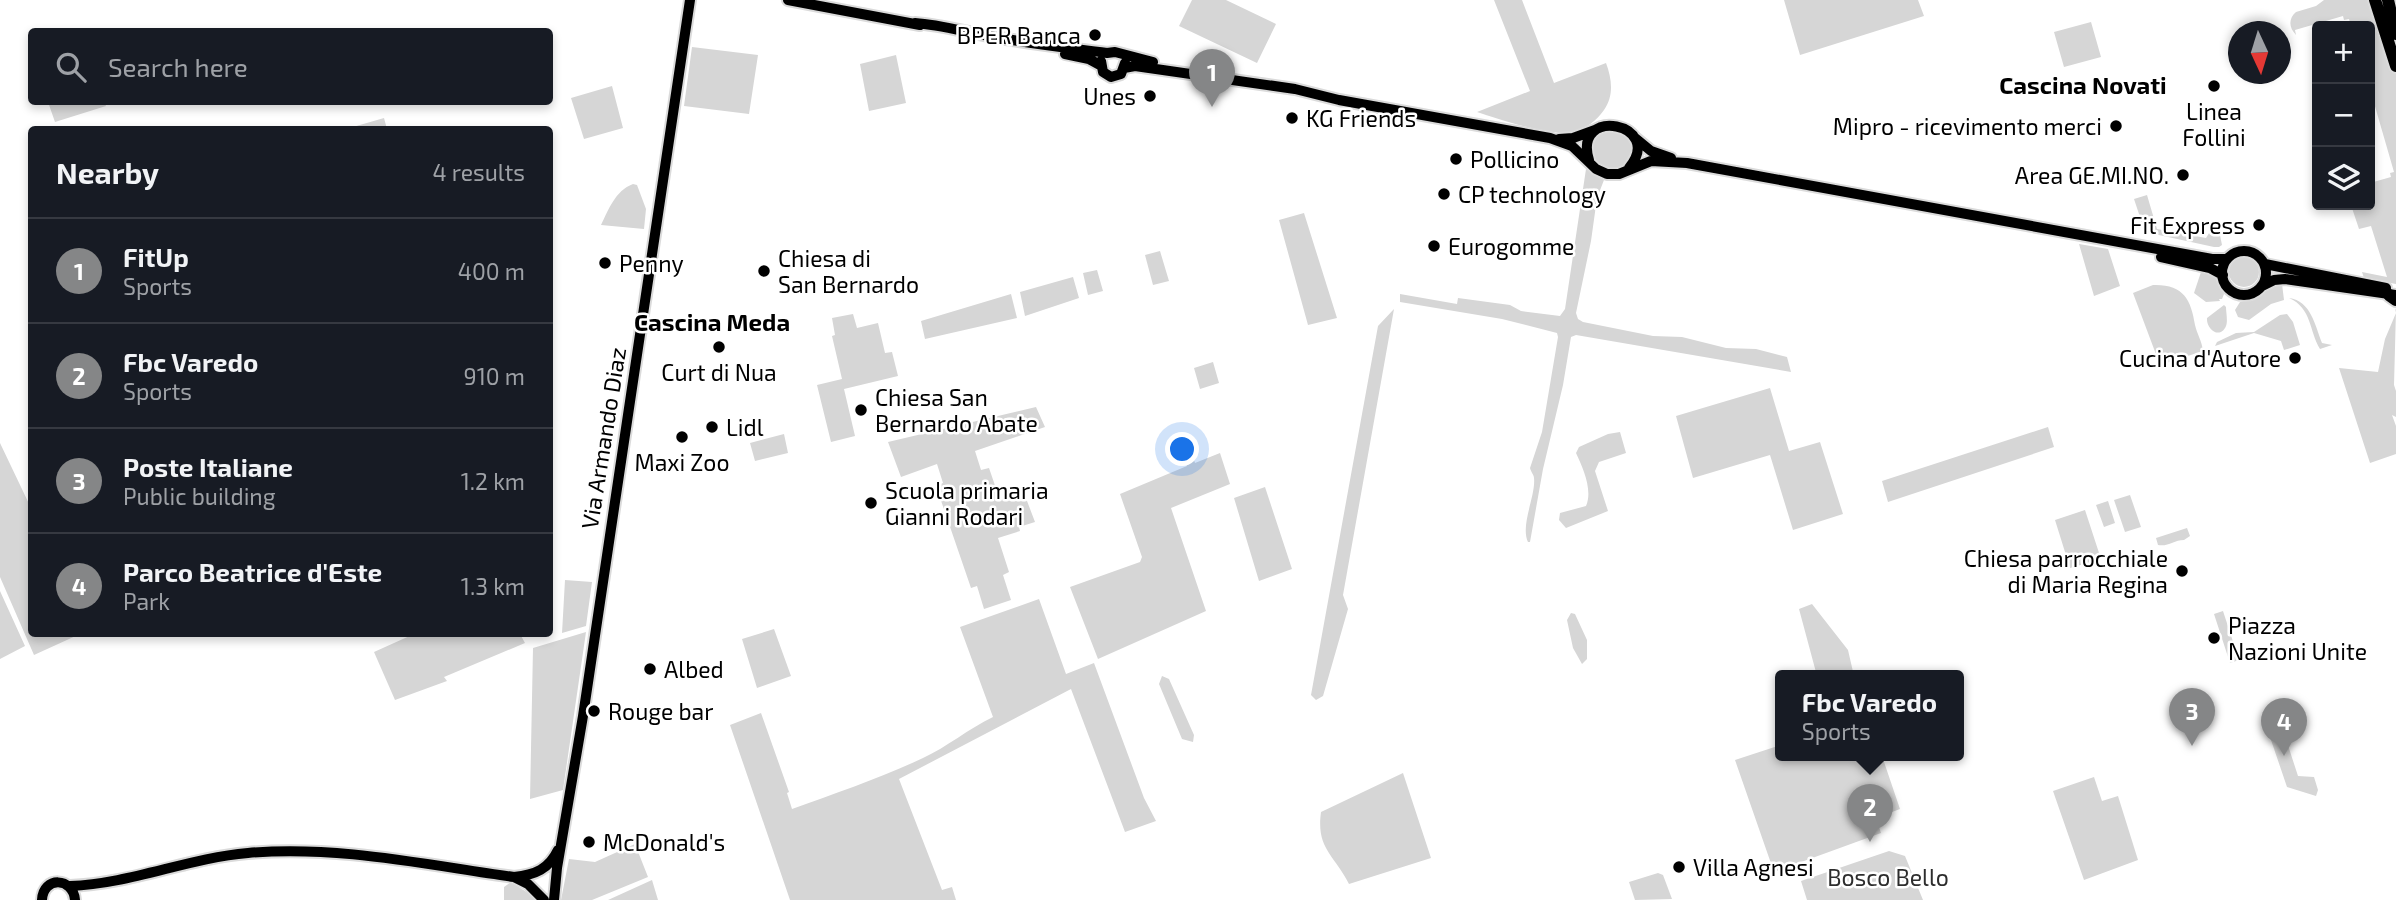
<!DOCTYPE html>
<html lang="en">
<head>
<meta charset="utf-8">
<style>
	:root { --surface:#171b24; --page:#20242c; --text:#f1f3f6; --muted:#9ea1a6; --line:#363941; --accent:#858687 }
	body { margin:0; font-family:"Exo 2",sans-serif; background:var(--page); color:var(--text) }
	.controls { position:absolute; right:21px; top:21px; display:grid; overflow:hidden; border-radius:7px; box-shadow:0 4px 10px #0003 }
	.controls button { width:63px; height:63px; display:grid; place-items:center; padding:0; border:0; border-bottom:2px solid var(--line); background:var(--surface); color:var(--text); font:35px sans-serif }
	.compass { position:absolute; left:2228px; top:21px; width:63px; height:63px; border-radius:50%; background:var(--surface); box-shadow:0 4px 10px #0003; rotate:176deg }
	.you { position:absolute; left:1183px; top:450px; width:24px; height:24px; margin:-18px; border:5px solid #fff; border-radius:50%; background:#1a73e8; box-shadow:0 0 0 10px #1a73e833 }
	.badge { display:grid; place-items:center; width:46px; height:46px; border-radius:50%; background:var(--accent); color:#fff; font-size:23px; font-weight:700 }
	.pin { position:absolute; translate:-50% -58px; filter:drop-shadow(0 2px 4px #0008) }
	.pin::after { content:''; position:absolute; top:37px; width:24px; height:21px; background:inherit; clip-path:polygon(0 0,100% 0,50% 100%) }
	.popup { position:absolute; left:1775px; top:670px; width:189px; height:91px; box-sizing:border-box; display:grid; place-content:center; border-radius:7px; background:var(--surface); filter:drop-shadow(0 2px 5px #0005); font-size:23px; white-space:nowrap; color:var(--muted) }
	.popup b { font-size:26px; color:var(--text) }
	.popup::after { content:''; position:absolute; left:50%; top:100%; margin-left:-14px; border:14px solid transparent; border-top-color:var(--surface) }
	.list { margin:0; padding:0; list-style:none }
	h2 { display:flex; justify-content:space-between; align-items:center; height:91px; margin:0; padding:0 28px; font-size:30px }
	h2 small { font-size:23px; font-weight:400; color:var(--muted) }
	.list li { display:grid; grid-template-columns:46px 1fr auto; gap:21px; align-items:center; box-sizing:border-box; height:105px; padding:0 28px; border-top:2px solid var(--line) }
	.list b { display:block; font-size:26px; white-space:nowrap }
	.list p { margin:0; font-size:23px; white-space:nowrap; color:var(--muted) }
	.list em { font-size:23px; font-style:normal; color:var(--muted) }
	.icon { flex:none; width:38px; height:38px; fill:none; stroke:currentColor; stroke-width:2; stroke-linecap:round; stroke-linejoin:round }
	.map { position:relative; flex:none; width:2396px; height:900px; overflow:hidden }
	.search { position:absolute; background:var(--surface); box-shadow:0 4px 10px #0003; left:28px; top:28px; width:525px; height:77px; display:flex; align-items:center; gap:18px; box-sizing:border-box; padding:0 24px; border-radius:7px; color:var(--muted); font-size:26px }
	.panel { position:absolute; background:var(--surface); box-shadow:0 4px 10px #0003; left:28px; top:126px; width:525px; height:511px; border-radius:7px }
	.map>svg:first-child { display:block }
	.green { fill:#d6d6d6 }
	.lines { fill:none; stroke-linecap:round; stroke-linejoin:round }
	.major-casing { stroke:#dbdbdb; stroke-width:14 }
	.highway-casing { stroke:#dbdbdb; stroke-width:16 }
	.major { stroke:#000; stroke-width:10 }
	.highway { stroke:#000; stroke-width:12 }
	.poi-dot { fill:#000; stroke:#fff; stroke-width:2.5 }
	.labels { text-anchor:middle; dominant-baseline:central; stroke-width:5; stroke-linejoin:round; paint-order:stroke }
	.poi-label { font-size:23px; fill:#000; stroke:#fff; text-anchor:start }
	.street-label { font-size:23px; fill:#000; stroke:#fff }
	.park-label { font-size:23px; fill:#2d2d2d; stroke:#fff }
	.neighbourhood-label { font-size:24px; font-weight:bold; fill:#000; stroke:#fff }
</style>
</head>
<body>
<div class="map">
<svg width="2396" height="900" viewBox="0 0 2396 900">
	<rect width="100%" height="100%" fill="#fff"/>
	<path class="green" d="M1192,0H1226L1276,24L1257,63L1179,26Z
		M1494,0H1522L1554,83L1606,63C1612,79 1614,96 1604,110C1596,121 1586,129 1573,132C1551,137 1499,119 1477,112L1530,91Z
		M1784,0H1918L1924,16L1800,55Z
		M2324,0H2372L2396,74V284L2364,278L2362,272L2387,277L2371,226L2359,229L2351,205H2370V183L2391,177L2390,173L2394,172L2370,89V26H2351L2349,19L2344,20L2343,16L2295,30L2296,35C2289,28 2288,19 2296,12L2316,6Z
		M2091,22L2101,57L2064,67L2054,32Z
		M692,47L758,55L749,114L684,106Z
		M896,55L906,103L869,111L860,64Z
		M612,86L623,128L584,139L571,98Z
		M48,102H104L106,106L55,122Z
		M384,118L387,129H346Z
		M1592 149a20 20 0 1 1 40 0a20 20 0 1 1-40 0Z
		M1586,169L1604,180L1597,198L1591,241L1576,313L1578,319L1583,322L1653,336L1682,337L1726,348L1756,349L1787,357L1791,372L1576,335L1571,337L1563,385L1543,469L1530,542H1528C1520,525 1536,496 1534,478C1534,475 1531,472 1530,468L1542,432L1558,337L1557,333L1502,319L1400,302V294L1457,304L1458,298L1510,305L1521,311L1560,316L1565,309Z
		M633,184L637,185L646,209L644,229L601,225C609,209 615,191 633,184Z
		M2147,195L2157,229L2206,238L2217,220L2222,245L2219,247H2214L2145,232L2134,199Z
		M1304,213L1337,318L1308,325L1279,220Z
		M2079,244L2108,249L2120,286L2094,296Z
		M1160,251L1169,281L1153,285L1145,255Z
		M2229 272a15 15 0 1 1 30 0a15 15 0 1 1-30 0Z
		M1097,270L1103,291L1088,295L1083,273Z
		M2201,272C2215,275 2221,280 2224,294L2222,299H2219L2220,301L2206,302L2194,293Z
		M1073,277L1079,298L1025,316L1020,292Z
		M2282,284L2284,300L2271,304L2249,320L2238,317L2235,310L2240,302L2254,300L2271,287Z
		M2153,285C2183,284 2191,299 2195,325C2197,334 2202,341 2203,351L2160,365L2133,293Z
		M1011,294L1017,318L925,339L921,321Z
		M2289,298C2311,301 2315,325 2322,343L2332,345L2320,349C2309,331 2312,308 2289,298Z
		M2224,305L2226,307C2226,312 2228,321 2226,326C2220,340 2206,329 2207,318Z
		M2395,308L2396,310L2394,385L2396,391V417L2392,415L2396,426V454L2370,463L2339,368L2378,372L2385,339L2396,313Z
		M1394,309L1343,595L1348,609L1323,696L1316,700L1311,695L1378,326Z
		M853,314L857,328L878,323L885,353L892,352L898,376L844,389L855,436L831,442L817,385L842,379L832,336L835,335L832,318Z
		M2287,314L2293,322L2300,345L2284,350L2281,341L2254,333L2215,346L2217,342L2236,333L2254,332L2280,315Z
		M1213,362L1219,383L1200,389L1194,368Z
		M1770,388L1789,451L1820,442L1843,514L1793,530L1770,455L1693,478L1676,416Z
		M1036,407L1045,427L975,451L981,470L989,468L1000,500L1024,493L1035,522L1019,527L1020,531L998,538L1009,572L1003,575L1011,600L984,609L977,586L971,588L936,486L943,483L937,464L901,477L888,442Z
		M2048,427L2054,447L1888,502L1882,481Z
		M1620,432L1626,453L1599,462L1595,471L1608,511L1566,528L1559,520L1560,513L1586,506C1593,490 1583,468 1576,453L1579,447L1608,434Z
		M784,434L788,453L755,461L750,443Z
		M0,443L31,508L32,634H80L34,655L0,577Z
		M1189,445L1195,463L1220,453L1230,484L1171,508L1206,611L1098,659L1070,587L1140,562L1142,557L1120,494L1187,466L1182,448Z
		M1265,487L1292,569L1259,581L1234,498Z
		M2130,495L2141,527L2125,532L2114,500Z
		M2108,501L2115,523L2104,527L2096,505Z
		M2085,510L2101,559L2070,568L2055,520Z
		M2187,528L2190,536L2184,540C2174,540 2168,547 2158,545L2156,538Z
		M565,580L592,582L586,626L562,633Z
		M0,591L25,646L0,659Z
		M1039,599L1066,674L1094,663L1144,798L1156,821L1125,832L1071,689L899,779L942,890L952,887L956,900H790L730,725L761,713L789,792L787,793L792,809C836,793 881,778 923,758C947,747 968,729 993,717L960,627Z
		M1812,604L1848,650L1854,676H1817L1799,609Z
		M2223,611L2239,660L2230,663L2214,614Z
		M1571,613L1575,614L1587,640V659L1582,664L1573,648L1567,620Z
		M774,629L791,676L757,688L742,639Z
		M586,632L563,790L530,799L533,648Z
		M414,634H520L525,643L444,677L447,681L395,700L374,652Z
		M1162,676L1169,679L1194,735L1193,742L1182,739L1159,684Z
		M2284,733L2298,776L2314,777L2318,790L2316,796L2287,787L2270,737Z
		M1781,745V756H1882L1900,809L1876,818L1881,833L1774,872L1735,760Z
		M1403,773L1431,858L1349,884C1334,854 1316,849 1321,812Z
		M2094,777L2102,801L2118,796L2138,860L2084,880L2053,791Z
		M635,844L648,877L592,900H561L569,859L595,862Z
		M1889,851L1905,856L1923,900H1807L1801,881Z
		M1658,873L1663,875L1672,899L1635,900L1629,882Z
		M652,880L658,900H608Z
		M511,882L539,900H504V887Z"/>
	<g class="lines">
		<defs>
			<path id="major" d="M788,0L920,25
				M915,23C943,25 968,33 995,37C1032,44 1070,48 1107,53L1115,52L1153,62
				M1065,54L1089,59L1100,65
				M1101,61L1103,72L1111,77L1121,74L1125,63
				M1124,68L1135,66L1295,89L1339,100L1550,138L1572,146L1596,169L1607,174H1619L1651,161L1687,163L2212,259H2227
				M1634,137L1651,151L1671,158
				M1559,139L1573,138L1595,130
				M1589,160C1572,105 1666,123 1629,168
				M2222 273a22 22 0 1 1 44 0a22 22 0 1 1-44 0Z
				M2161,257L2210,268L2223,275
				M2265,264L2386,288
				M2262,286L2274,280L2285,279L2396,295
				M514,877L528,884L544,900
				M70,886C130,884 188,858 248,853C337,845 427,865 514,877C535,875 549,869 558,850
				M42,900C43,876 73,877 75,900
				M554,900L557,868L583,716L690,0"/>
			<path id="highway" d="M2375,0L2396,66
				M2388,0L2396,34
				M2389,295L2396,300"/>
		</defs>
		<use href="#major" class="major-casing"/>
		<use href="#highway" class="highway-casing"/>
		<use href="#major" class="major"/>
		<use href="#highway" class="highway"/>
	</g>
	<g class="poi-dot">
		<circle cx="1095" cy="35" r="7"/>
		<circle cx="2214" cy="86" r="7"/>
		<circle cx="1150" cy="96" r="7"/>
		<circle cx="1292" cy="118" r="7"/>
		<circle cx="2116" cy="126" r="7"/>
		<circle cx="1456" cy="159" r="7"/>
		<circle cx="2183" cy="175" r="7"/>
		<circle cx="1444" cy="194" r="7"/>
		<circle cx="2259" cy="225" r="7"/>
		<circle cx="1434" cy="246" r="7"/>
		<circle cx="605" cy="263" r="7"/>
		<circle cx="764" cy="271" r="7"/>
		<circle cx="719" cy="347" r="7"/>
		<circle cx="2295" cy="358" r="7"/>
		<circle cx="861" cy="410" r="7"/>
		<circle cx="712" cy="427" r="7"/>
		<circle cx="682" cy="437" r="7"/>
		<circle cx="871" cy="503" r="7"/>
		<circle cx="2182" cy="571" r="7"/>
		<circle cx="2214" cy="638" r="7"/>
		<circle cx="650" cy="669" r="7"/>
		<circle cx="594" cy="711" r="7"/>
		<circle cx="589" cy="842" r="7"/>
		<circle cx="1679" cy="867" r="7"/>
	</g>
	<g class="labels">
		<g class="poi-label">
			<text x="1081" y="35" text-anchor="end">BPER Banca</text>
			<text x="1136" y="96" text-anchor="end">Unes</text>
			<text x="2214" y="111" text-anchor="middle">Linea<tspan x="2214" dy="26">Follini</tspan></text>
			<text x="1306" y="118">KG Friends</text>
			<text x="2102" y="126" text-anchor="end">Mipro - ricevimento merci</text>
			<text x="1470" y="159">Pollicino</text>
			<text x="2169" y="175" text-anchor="end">Area GE.MI.NO.</text>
			<text x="1458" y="194">CP technology</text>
			<text x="2245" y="225" text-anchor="end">Fit Express</text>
			<text x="1448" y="246">Eurogomme</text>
			<text x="778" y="258">Chiesa di<tspan x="778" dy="26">San Bernardo</tspan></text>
			<text x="619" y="263">Penny</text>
			<text x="2281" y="358" text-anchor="end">Cucina d'Autore</text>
			<text x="719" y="372" text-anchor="middle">Curt di Nua</text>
			<text x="875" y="397">Chiesa San<tspan x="875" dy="26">Bernardo Abate</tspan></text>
			<text x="726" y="427">Lidl</text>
			<text x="682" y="462" text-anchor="middle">Maxi Zoo</text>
			<text x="885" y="490">Scuola primaria<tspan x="885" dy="26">Gianni Rodari</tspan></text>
			<text x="2168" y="558" text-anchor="end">Chiesa parrocchiale<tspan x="2168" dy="26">di Maria Regina</tspan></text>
			<text x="2228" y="625">Piazza<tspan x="2228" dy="26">Nazioni Unite</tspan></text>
			<text x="664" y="669">Albed</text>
			<text x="608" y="711">Rouge bar</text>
			<text x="603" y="842">McDonald's</text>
			<text x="1693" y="867">Villa Agnesi</text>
		</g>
		<g class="street-label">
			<text transform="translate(603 438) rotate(-81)">Via Armando Diaz</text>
		</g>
		<g class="park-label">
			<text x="1888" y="877">Bosco Bello</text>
		</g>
		<g class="neighbourhood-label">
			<text x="2083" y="84">Cascina Novati</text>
			<text x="712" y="321">Cascina Meda</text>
		</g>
	</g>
</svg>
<div class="controls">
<button>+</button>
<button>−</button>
<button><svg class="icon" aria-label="layers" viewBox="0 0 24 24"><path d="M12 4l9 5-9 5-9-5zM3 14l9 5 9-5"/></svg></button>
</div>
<svg class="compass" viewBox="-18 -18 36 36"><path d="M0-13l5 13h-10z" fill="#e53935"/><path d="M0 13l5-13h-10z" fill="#9ea1a6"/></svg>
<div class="you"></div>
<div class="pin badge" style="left:1212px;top:107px">1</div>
<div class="pin badge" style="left:1870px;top:842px">2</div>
<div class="popup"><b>Fbc Varedo</b>Sports</div>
<div class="pin badge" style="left:2192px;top:746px">3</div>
<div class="pin badge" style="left:2284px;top:756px">4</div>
<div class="search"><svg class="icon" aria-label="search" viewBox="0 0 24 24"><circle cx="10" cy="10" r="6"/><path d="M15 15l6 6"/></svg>Search here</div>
<section class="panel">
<h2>Nearby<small>4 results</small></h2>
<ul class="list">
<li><span class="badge">1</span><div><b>FitUp</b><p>Sports</p></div><em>400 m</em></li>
<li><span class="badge">2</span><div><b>Fbc Varedo</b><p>Sports</p></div><em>910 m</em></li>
<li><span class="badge">3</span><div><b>Poste Italiane</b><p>Public building</p></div><em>1.2 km</em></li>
<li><span class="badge">4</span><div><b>Parco Beatrice d'Este</b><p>Park</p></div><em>1.3 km</em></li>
</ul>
</section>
</div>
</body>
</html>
